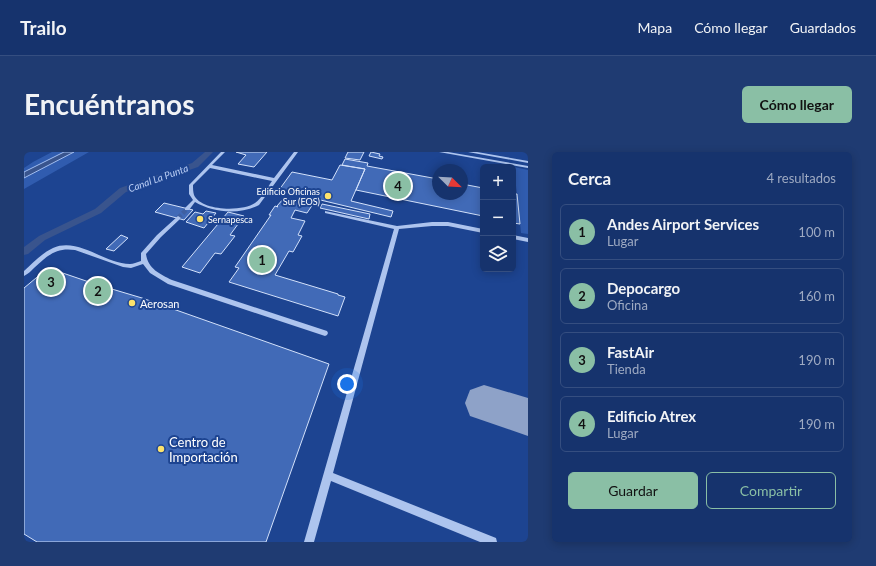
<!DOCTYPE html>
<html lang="es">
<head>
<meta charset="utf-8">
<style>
	:root { --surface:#16336d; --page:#1f3b72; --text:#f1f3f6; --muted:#9eaac2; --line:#354e80; --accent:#8abfa5 }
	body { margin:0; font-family:Lato,sans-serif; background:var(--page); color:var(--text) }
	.controls { position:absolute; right:12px; top:12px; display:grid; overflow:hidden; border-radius:6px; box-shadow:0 2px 10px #0003 }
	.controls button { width:36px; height:36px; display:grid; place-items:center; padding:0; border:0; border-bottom:1px solid var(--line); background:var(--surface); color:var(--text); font:20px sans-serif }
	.compass { position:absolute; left:408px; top:12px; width:36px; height:36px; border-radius:50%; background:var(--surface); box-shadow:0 2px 10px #0003; rotate:114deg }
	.you { position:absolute; left:323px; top:232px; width:14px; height:14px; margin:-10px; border:3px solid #fff; border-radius:50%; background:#1a73e8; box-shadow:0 0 0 6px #1a73e833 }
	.badge { display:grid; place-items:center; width:26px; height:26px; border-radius:50%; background:var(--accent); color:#111; font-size:13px; font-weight:700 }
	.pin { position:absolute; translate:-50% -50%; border:2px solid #fff; box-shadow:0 1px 4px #0006 }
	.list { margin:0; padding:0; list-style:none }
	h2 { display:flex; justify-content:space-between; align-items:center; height:52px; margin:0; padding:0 16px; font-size:17px }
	h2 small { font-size:13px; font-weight:400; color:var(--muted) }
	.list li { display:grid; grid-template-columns:26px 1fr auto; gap:12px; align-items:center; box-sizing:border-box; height:56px; margin:0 8px 8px; padding:0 8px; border:1px solid var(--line); border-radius:6px }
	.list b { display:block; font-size:15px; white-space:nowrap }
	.list p { margin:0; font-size:13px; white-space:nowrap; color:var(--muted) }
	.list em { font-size:13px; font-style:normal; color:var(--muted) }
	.actions { display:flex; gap:8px; padding:12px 16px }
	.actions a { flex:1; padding:9px 0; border:1px solid var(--accent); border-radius:6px; text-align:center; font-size:14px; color:var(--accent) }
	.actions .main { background:var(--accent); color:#111 }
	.icon { flex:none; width:22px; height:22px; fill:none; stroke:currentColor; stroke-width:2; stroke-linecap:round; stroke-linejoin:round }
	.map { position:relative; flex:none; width:504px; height:390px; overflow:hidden; border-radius:6px }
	header { display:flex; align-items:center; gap:24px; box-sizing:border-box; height:56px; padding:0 20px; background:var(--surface); border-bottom:1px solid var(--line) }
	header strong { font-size:19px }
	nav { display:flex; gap:22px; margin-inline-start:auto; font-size:14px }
	.intro { display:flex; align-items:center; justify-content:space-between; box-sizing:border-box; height:96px; padding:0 24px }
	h1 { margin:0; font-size:28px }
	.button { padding:10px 18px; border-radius:6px; background:var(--accent); color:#111; font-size:14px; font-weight:700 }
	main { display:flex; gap:24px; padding:0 24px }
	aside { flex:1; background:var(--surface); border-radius:6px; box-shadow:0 2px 10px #0003 }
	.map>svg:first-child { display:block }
	.green { fill:#305caf }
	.water { fill:#39548d; stroke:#a1bdf0 }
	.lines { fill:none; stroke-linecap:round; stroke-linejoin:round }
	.canal { fill:#39548d; fill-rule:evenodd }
	.taxiway { fill:#8ea2c8; fill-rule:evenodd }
	.building { fill:#416ab7; stroke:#d3e1fa }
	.minor-tunnel { stroke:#3f60a2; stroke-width:4.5; stroke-dasharray:4.5 2; stroke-linecap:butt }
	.minor { fill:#adc4ee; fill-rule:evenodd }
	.poi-dot { fill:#fde26c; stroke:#1d4491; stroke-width:1.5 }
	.labels { text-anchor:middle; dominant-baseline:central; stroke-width:4; stroke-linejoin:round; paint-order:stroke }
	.far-poi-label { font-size:9px; fill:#fff; stroke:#1d4491; text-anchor:end }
	.far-water-label { font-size:10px; font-style:italic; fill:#bacef5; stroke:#1d4491 }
	.poi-label { font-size:11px; fill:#fff; stroke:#1d4491; text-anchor:start }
	.near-poi-label { font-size:13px; fill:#fff; stroke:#1d4491; text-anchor:start }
</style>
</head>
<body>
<header>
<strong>Trailo</strong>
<nav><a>Mapa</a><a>Cómo llegar</a><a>Guardados</a></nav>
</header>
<div class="intro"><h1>Encuéntranos</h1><a class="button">Cómo llegar</a></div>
<main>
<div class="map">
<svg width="504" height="390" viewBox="0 0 504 390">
	<rect width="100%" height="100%" fill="#1d4491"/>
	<path class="green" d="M28,0H65L0,37V16L9,10Z
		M490,15L504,18V82L497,81Z"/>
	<path class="water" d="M40,0H50L0,26V20Z"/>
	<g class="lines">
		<path class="canal" d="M181,0H189L174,15L102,40L77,61L21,88L4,102L0,103V95L15,84L71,57L96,36L168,11Z"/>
		<path class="taxiway" d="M460,233L504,246V284L446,264L441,251L446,238Z"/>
	</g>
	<path class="building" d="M212,0H243L230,15L214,12L222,3Z
		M324,0H340L336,8L321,6Z
		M347,0L356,2L355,4L359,5L358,7L345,4Z
		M321,7L344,11L343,14L414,27V42H438V32L459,36V64L332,38L341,17L318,13Z
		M316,13L341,17L327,49L369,59L367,65L255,38L268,20L308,28Z
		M489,42H493L496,72L489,71Z
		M260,46L289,52L283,61L271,58L267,66L281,69L274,83L278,84L269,100L265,99L251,123L314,142V143L321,145L314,164L205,130L215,116L211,115L247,63H245L251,54L254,55L253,54Z
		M140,51L169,58L160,68L131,60Z
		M298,52L346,62L345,67L296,56Z
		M182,59L192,61L180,76L162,70L171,60L179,62Z
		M204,60L220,64L206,83L211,84L197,102L191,101L176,121L158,115Z
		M97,83L104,86L90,99L82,97Z
		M24,116L71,132L118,146L305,212L242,390H13L0,382V136Z"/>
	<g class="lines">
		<path class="minor-tunnel" d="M154,66L163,57"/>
		<path class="minor" d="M197,0H201L188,13L250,26L270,0H274L235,53C215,63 190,61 171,50L165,58H161V56L169,48L165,42V33ZM186,16L248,29C243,36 238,46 231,51C218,60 177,59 170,43C169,40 169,36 169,33Z
			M415,0H424L504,14V16Z
			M444,0H453L504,9V11Z
			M301,59L373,74L408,70H424L459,77V81L424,74H408L375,77L309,321L472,386L473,390H456L307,329L290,390H280L370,77L301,61Z
			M154,64L157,66L156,67L137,85L122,102C124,117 136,122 148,128L303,179L304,181L303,183L301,184L144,132L126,121L119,112L107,116L99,115L51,98C32,95 23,104 10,116C7,119 4,122 0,124V119C9,111 18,101 29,96C55,85 80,112 106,112C109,112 113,110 117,109V101L133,83Z
			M489,83L504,86V90L489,87Z"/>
	</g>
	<g class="poi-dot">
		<circle cx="304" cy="44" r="4"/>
		<circle cx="176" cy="67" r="4"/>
		<circle cx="108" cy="151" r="4"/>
		<circle cx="137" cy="297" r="4"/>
	</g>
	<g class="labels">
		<g class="far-poi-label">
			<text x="296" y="39">Edificio Oficinas<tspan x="296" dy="10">Sur (EOS)</tspan></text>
			<text x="184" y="67" text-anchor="start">Sernapesca</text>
		</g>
		<g class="far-water-label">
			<text transform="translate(134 26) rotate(-20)">Canal La Punta</text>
		</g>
		<g class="poi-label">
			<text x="116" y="151">Aerosan</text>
		</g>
		<g class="near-poi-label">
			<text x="145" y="290">Centro de<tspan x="145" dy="15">Importación</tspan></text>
		</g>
	</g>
</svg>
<div class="controls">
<button>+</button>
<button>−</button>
<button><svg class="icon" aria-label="layers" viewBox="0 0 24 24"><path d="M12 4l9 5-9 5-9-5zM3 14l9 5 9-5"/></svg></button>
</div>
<svg class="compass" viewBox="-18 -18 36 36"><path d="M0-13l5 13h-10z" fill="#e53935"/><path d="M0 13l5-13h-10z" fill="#9eaac2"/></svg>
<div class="you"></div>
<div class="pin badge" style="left:238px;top:108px">1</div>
<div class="pin badge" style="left:74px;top:139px">2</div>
<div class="pin badge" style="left:27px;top:130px">3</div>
<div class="pin badge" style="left:374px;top:34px">4</div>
</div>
<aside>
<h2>Cerca<small>4 resultados</small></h2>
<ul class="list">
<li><span class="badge">1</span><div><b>Andes Airport Services</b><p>Lugar</p></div><em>100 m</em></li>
<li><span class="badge">2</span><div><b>Depocargo</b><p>Oficina</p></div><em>160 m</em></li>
<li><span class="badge">3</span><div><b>FastAir</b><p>Tienda</p></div><em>190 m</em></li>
<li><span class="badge">4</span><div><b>Edificio Atrex</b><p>Lugar</p></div><em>190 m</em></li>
</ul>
<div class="actions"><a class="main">Guardar</a><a>Compartir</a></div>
</aside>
</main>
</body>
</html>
